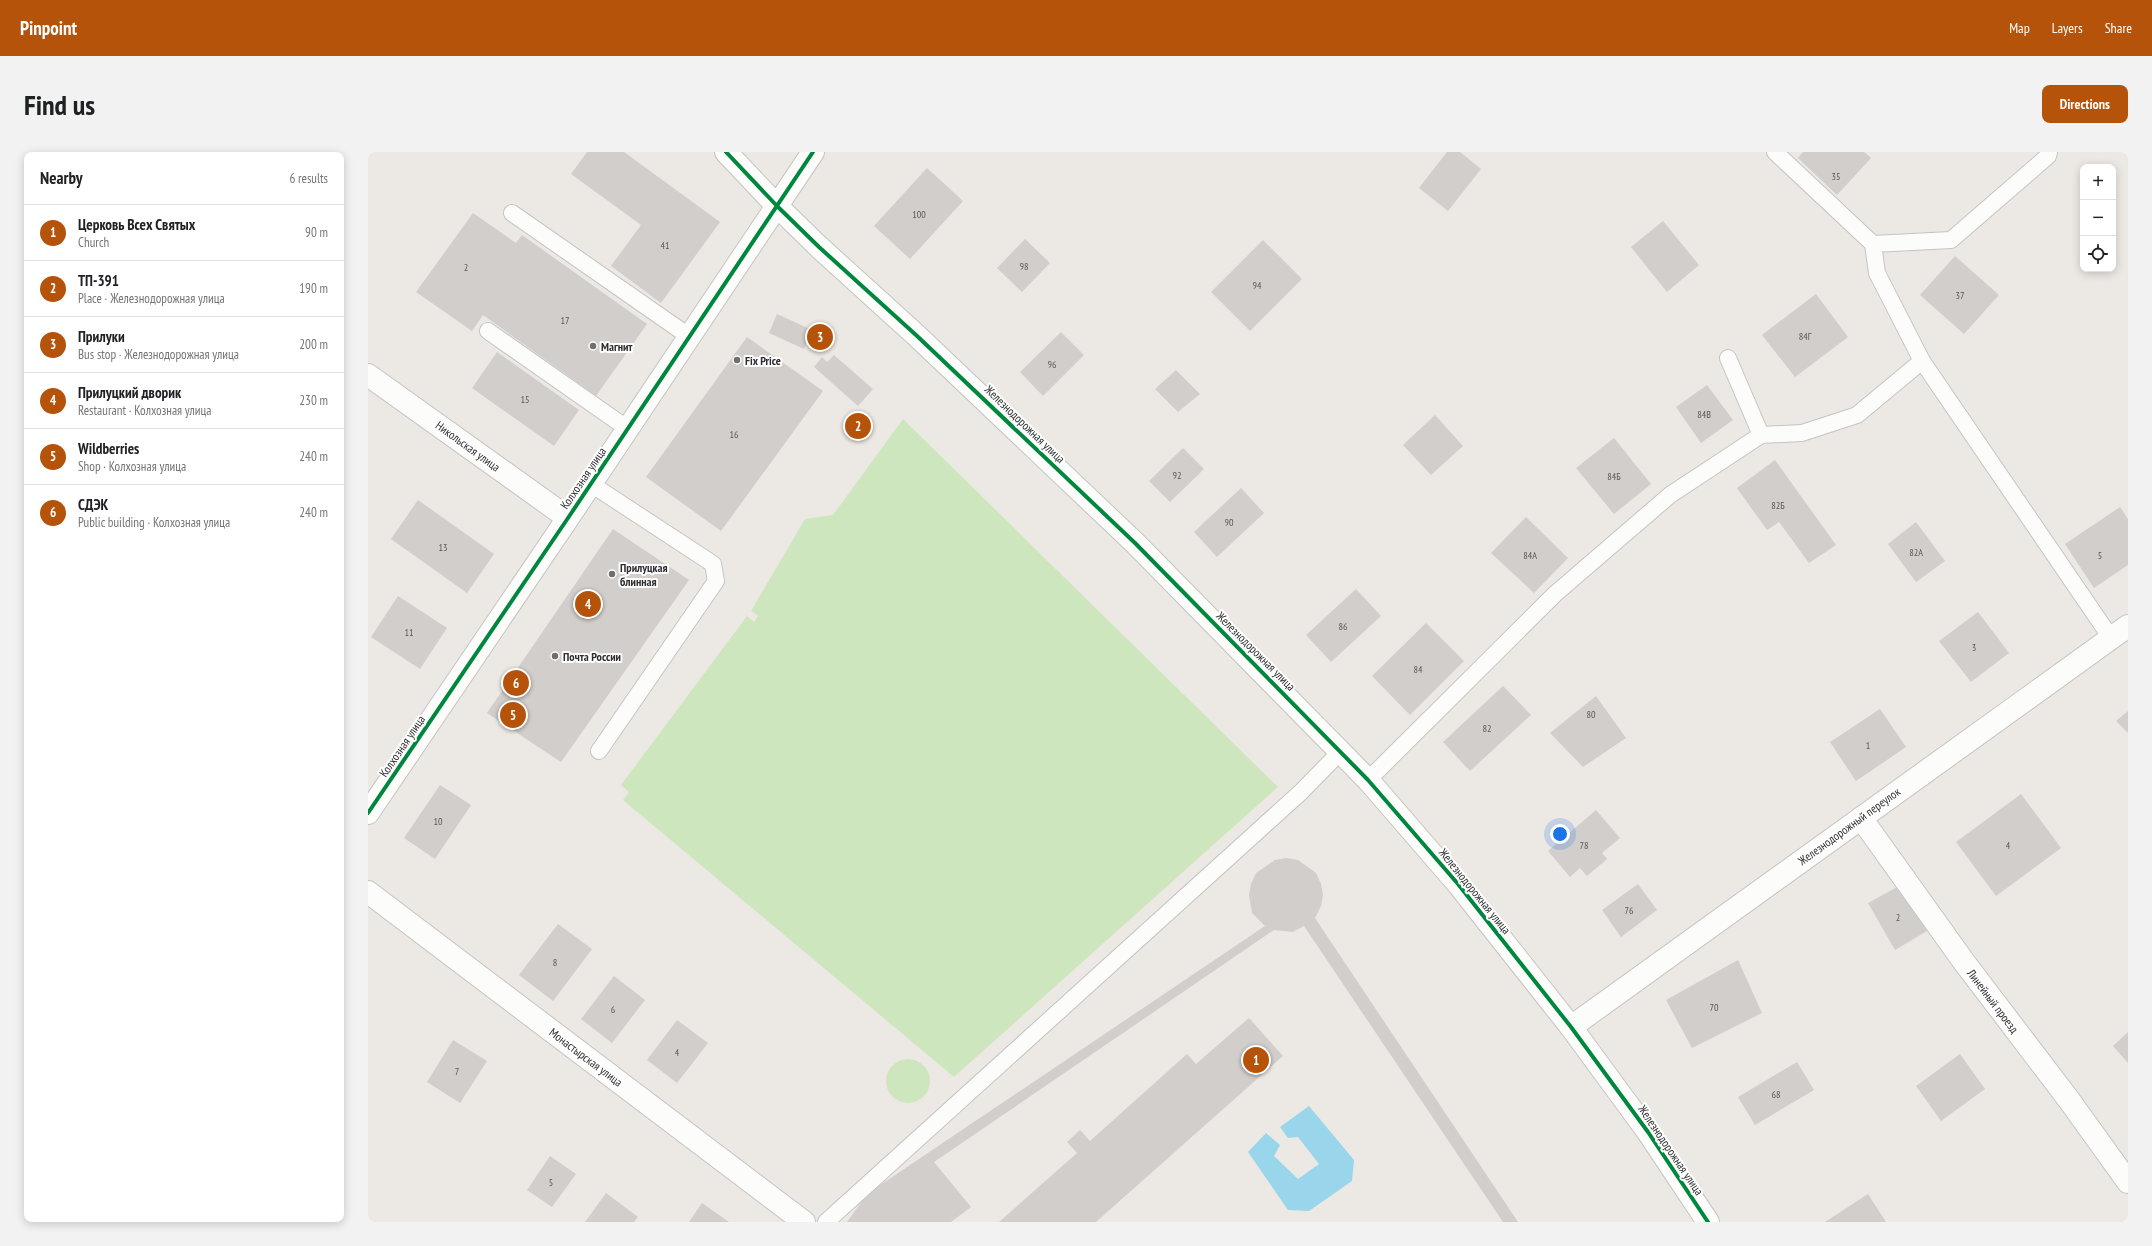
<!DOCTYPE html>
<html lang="en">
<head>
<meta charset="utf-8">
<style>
	:root { --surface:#fff; --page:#f2f2f2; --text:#202124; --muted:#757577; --line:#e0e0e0; --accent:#b45309 }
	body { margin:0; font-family:"PT Sans Narrow",sans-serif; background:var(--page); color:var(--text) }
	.controls { position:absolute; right:12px; top:12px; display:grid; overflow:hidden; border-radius:8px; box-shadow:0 2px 10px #0003 }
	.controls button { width:36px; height:36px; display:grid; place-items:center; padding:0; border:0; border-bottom:1px solid var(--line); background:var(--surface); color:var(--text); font:20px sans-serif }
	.you { position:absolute; left:1192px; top:682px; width:14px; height:14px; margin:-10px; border:3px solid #fff; border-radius:50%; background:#1a73e8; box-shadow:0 0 0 6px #1a73e833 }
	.badge { display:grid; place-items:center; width:26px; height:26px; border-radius:50%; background:var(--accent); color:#fff; font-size:13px; font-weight:700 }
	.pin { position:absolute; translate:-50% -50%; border:2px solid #fff; box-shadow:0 1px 4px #0006 }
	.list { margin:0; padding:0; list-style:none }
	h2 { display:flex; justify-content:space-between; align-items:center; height:52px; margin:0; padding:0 16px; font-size:17px }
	h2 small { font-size:13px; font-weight:400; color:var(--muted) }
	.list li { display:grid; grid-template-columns:26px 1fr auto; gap:12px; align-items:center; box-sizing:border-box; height:56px; padding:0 16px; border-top:1px solid var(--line) }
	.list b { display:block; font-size:15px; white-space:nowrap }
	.list p { margin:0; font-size:13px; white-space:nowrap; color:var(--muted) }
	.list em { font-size:13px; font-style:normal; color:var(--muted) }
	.icon { flex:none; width:22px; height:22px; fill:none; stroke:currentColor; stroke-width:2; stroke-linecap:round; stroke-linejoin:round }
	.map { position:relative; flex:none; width:1760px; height:1070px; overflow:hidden; border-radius:8px }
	header { display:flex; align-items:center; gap:24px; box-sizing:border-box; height:56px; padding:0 20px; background:var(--accent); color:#fff }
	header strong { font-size:19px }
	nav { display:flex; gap:22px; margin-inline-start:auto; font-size:14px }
	.intro { display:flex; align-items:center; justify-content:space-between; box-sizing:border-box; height:96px; padding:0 24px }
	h1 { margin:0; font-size:28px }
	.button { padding:10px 18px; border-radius:8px; background:var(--accent); color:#fff; font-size:14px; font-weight:700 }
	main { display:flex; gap:24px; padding:0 24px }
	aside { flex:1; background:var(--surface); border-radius:8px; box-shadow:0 2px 10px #0003 }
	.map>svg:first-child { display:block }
	.green { fill:#cee6be }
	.water { fill:#99d6ec }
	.building { fill:#d1cecb }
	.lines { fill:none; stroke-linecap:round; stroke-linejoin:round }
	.lane-casing { stroke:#c5c4c5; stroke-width:18 }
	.street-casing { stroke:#c5c4c5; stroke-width:24 }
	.secondary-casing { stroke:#c5c4c5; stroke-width:24 }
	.lane { stroke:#fcfcfb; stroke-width:16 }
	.street { stroke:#fcfcfb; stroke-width:22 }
	.secondary { stroke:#fcfcfb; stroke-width:22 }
	.cycleway-casing { stroke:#fff; stroke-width:6 }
	.cycleway { stroke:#00873e; stroke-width:4 }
	.poi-dot { fill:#706f6e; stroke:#fff; stroke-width:1.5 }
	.labels { text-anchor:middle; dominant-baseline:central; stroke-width:4; stroke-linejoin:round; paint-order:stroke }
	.number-label { font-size:10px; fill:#585857 }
	.poi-label { font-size:12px; font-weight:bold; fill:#2e2e2e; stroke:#fff; text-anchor:start }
	.street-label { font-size:12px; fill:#2e2e2e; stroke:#fff }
</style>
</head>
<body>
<header>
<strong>Pinpoint</strong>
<nav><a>Map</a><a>Layers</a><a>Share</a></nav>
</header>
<div class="intro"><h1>Find us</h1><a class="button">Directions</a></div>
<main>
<aside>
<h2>Nearby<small>6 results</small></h2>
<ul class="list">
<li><span class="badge">1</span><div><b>Церковь Всех Святых</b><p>Church</p></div><em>90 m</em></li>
<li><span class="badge">2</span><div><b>ТП-391</b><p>Place · Железнодорожная улица</p></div><em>190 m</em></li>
<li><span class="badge">3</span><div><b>Прилуки</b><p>Bus stop · Железнодорожная улица</p></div><em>200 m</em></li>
<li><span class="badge">4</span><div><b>Прилуцкий дворик</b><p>Restaurant · Колхозная улица</p></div><em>230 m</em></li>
<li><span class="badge">5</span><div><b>Wildberries</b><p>Shop · Колхозная улица</p></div><em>240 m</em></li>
<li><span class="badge">6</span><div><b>СДЭК</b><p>Public building · Колхозная улица</p></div><em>240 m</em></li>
</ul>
</aside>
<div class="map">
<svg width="1760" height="1070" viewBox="0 0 1760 1070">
	<rect width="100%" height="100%" fill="#ece8e4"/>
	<path class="green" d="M535,267L910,635L586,925L255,648L261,640L253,633L379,464L386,470L390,464L383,459L437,367L465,363Z
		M518 929a22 22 0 1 1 44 0a22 22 0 1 1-44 0Z"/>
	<path class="water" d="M941,954L986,1008L984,1029L941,1059L920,1058L880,1000L898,981L912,993L906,1004L930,1027L951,1012L930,985L920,986L912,975Z"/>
	<path class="building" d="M219,0H256L352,70L293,151L243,114L273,73L203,22Z
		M1079,0H1092L1113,17L1080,59L1051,36Z
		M1435,0H1496L1503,6L1469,43L1430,6Z
		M559,16L595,49L542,107L506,74Z
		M105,61L148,91L154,83L279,172L228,244L115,163L104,179L48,140Z
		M1295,69L1331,113L1299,140L1263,95Z
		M657,87L682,111L654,140L629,116Z
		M895,88L934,127L882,179L843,140Z
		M1587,104L1631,143L1596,182L1552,143Z
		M1448,142L1480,185L1427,225L1394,183Z
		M409,162L444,178L436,197L401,181Z
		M693,180L716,203L675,244L652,220Z
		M379,185L455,239L353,379L278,325Z
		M129,200L211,258L186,294L104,236Z
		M466,203L505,237L490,254L446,215L454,205L459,210Z
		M808,218L832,242L810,260L787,237Z
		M1339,233L1365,268L1333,291L1308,255Z
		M1067,263L1095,294L1063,323L1035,293Z
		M491,266L499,275L490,282L482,273Z
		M1246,286L1283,332L1246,362L1208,316Z
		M815,296L836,317L802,350L781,329Z
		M1407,308L1468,393L1441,411L1411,370L1399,378L1369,336Z
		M873,336L896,361L849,405L826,380Z
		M50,348L126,402L99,441L23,387Z
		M1752,355L1760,367V413L1726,436L1697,392Z
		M1158,365L1200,406L1166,441L1123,401Z
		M1548,370L1577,409L1548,430L1520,392Z
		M245,377L321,428L193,610L119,561Z
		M988,437L1013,464L963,510L938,483Z
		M30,444L79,476L52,517L3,485Z
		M1610,460L1641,501L1603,530L1571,489Z
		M1058,471L1096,509L1042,563L1004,524Z
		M1135,534L1163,563L1102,619L1075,590Z
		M1228,544L1258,586L1215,615L1182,581Z
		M1512,557L1538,595L1488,629L1462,590Z
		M1760,559V581L1748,569Z
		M72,633L103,653L67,707L36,686Z
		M1653,642L1693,696L1628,744L1588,690Z
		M1228,658L1252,686L1234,701L1239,707L1219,724L1212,716L1202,725L1180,699Z
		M918,706L930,708L948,721L953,732L955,743L953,754L947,766L1150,1070H1135L936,774L925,780L906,778L566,1010L603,1055L583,1070H479L499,1042L897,774L884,761L881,743L883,732L888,721L907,708Z
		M1270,732L1289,758L1253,785L1234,758Z
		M1533,733L1559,779L1527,798L1500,751Z
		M190,772L224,797L185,849L151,823Z
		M1370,808L1394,861L1324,896L1298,848Z
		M246,824L277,848L244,891L213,867Z
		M881,866L915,904L728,1070H631L709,1001L699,990L712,978L722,989L819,902L828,912Z
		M309,868L340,891L309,931L279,908Z
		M1760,880V911L1745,894Z
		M85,888L119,909L92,951L59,930Z
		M1592,902L1617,937L1573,969L1548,934Z
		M1429,910L1446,938L1387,973L1370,945Z
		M182,1004L208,1022L184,1055L159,1038Z
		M238,1041L270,1065L266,1070H217Z
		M1500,1042L1518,1070H1457Z
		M334,1051L361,1070H321Z"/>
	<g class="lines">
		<defs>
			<path id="lane" d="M1407,0L1505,92L1583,88L1680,4L1681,0
				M144,61L322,185
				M120,179L260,277
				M1360,206L1393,283
				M1554,209L1743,486
				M223,332L345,412L348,429L231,599
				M1000,628L1187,442L1302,343L1393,283L1434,281L1489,263L1554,209L1509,121L1505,92
				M458,1070L933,640L973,599"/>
			<path id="street" d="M0,223L200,366
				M0,661L200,366L445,0
				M1493,666L1596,810L1701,948L1760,1030
				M0,740L436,1070
				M1203,875L1760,474"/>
			<path id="secondary" d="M358,0L409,54L451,95L548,183L767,391L1000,628L1090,732L1203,875L1280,980L1340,1070"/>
		</defs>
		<use href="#lane" class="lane-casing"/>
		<use href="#street" class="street-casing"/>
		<use href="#secondary" class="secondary-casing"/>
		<use href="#lane" class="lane"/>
		<use href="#street" class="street"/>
		<use href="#secondary" class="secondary"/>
		<defs>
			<path id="cycleway" d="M358,0L409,54L451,95L548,183L767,391L1000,628L1090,732L1203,875L1280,980L1340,1070
				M0,661L200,366L445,0"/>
		</defs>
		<use href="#cycleway" class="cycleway-casing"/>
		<use href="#cycleway" class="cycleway"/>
	</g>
	<g class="poi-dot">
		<circle cx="225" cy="194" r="4"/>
		<circle cx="369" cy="208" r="4"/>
		<circle cx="244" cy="422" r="4"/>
		<circle cx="187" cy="504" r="4"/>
	</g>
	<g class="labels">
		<g class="number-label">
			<text x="1468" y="24">35</text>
			<text x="551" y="62">100</text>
			<text x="297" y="93">41</text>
			<text x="656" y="114">98</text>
			<text x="98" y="115">2</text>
			<text x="889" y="133">94</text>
			<text x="1592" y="143">37</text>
			<text x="197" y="168">17</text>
			<text x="1437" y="184">84Г</text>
			<text x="684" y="212">96</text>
			<text x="157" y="247">15</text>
			<text x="1336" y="262">84В</text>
			<text x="366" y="282">16</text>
			<text x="809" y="323">92</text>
			<text x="1246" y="324">84Б</text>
			<text x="1410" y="353">82Б</text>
			<text x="861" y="370">90</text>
			<text x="75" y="395">13</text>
			<text x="1548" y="400">82А</text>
			<text x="1162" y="403">84А</text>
			<text x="1732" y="403">5</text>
			<text x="975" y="474">86</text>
			<text x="41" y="480">11</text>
			<text x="1606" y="495">3</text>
			<text x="1050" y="517">84</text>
			<text x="1223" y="562">80</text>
			<text x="1119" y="576">82</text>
			<text x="1500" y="593">1</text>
			<text x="70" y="669">10</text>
			<text x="1216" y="693">78</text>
			<text x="1640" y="693">4</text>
			<text x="1261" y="758">76</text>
			<text x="1530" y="765">2</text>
			<text x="187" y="810">8</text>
			<text x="1346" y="855">70</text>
			<text x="245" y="857">6</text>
			<text x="309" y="900">4</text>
			<text x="89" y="919">7</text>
			<text x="1408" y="942">68</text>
			<text x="183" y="1030">5</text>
		</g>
		<g class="poi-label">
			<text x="233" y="194">Магнит</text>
			<text x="377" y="208">Fix Price</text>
			<text x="252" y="415">Прилуцкая<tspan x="252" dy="14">блинная</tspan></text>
			<text x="195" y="504">Почта России</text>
		</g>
		<g class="street-label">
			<text transform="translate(657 272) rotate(44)">Железнодорожная улица</text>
			<text transform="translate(100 294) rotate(36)">Никольская улица</text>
			<text transform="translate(215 326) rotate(-56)">Колхозная улица</text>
			<text transform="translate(888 499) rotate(45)">Железнодорожная улица</text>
			<text transform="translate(34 594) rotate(-56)">Колхозная улица</text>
			<text transform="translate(1481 674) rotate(-36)">Железнодорожный переулок</text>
			<text transform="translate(1107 739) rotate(51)">Железнодорожная улица</text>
			<text transform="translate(1625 849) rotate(53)">Линейный проезд</text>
			<text transform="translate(218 905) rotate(37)">Монастырская улица</text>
			<text transform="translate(1303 998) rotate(56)">Железнодорожная улица</text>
		</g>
	</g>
</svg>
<div class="controls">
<button>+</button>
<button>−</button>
<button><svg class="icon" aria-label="locate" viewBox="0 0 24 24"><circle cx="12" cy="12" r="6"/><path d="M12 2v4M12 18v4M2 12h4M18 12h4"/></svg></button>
</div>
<div class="you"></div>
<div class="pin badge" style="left:888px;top:908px">1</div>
<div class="pin badge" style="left:490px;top:274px">2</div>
<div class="pin badge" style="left:452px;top:185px">3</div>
<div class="pin badge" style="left:220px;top:452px">4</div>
<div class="pin badge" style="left:145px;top:563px">5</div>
<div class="pin badge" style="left:148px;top:531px">6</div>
</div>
</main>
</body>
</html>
